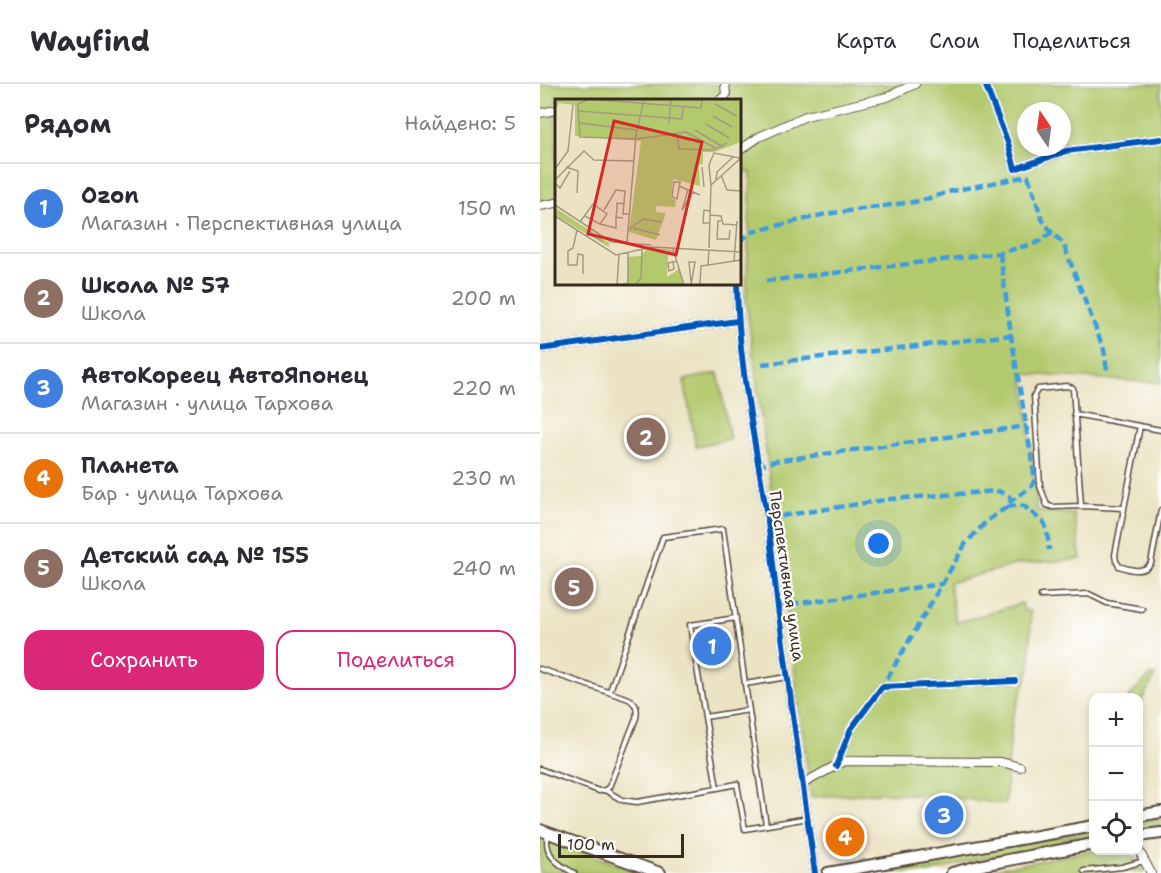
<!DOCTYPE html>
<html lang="ru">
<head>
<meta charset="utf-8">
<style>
	:root { --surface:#fff; --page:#f7f7f7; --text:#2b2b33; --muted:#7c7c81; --line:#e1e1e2; --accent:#db2777 }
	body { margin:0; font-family:"Shantell Sans",sans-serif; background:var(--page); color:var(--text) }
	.controls { position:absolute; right:18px; bottom:18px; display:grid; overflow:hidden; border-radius:12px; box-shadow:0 3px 9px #0003 }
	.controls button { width:54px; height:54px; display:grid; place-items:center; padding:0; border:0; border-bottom:2px solid var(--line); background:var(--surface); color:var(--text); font:30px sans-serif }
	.compass { position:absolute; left:477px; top:18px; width:54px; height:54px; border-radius:50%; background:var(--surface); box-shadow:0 3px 9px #0003; rotate:347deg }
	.scale { position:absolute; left:18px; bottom:15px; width:126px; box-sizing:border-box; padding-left:6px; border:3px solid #3b2a1e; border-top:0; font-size:16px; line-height:21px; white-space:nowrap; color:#3b2a1e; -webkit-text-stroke:4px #fff; paint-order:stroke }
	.you { position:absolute; left:339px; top:460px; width:21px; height:21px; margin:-15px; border:4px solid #fff; border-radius:50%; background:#1a73e8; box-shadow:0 0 0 9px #1a73e833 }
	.badge { display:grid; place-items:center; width:39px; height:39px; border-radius:50%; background:var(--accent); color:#fff; font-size:20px; font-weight:700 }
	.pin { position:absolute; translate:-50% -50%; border:3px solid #fff; box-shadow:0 2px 6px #0006 }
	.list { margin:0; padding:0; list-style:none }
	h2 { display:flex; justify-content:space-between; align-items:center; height:78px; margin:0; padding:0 24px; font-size:26px }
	h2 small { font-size:20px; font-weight:400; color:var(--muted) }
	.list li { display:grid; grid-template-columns:39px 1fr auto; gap:18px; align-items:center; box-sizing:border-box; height:90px; padding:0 24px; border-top:2px solid var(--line) }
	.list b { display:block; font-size:22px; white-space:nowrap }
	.list p { margin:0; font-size:20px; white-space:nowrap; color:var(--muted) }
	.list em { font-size:20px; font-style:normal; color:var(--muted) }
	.actions { display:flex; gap:12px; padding:18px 24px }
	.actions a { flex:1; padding:14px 0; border:2px solid var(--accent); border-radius:18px; text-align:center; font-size:21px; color:var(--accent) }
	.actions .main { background:var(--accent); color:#fff }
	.icon { flex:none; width:33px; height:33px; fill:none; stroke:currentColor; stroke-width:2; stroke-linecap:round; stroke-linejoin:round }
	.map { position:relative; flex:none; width:621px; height:789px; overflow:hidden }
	header { display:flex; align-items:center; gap:36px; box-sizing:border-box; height:84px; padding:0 30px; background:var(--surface); border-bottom:2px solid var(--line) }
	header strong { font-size:28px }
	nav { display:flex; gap:33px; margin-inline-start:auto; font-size:21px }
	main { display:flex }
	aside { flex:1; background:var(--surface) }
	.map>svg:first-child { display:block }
	.green { fill:#b3c96e; stroke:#777a46; stroke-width:1.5; fill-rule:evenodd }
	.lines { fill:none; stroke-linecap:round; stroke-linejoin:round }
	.service-casing { stroke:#554637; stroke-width:7 }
	.minor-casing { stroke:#554637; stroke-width:10 }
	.secondary-casing { stroke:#554637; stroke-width:14 }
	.service { stroke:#fff; stroke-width:4 }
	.minor { stroke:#fff; stroke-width:8 }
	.secondary { stroke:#fff; stroke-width:10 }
	.quiet { stroke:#3f9ce0; stroke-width:4.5; stroke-dasharray:9 4.5; stroke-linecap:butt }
	.cycleway-casing { stroke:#fff; stroke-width:10 }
	.cycleway { stroke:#0057b8; stroke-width:6 }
	.labels { text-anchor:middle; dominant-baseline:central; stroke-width:4.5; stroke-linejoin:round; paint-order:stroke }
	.street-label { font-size:16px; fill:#3b2a1e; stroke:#fff }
	.inset-road { fill:none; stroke:#a59981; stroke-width:1.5 }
	.view { fill:#d62828; fill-opacity:0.15; stroke:#d62828; stroke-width:3 }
	.inset-edge { fill:none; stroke:#3b2a1e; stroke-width:3 }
</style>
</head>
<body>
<header>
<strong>Wayfind</strong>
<nav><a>Карта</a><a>Слои</a><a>Поделиться</a></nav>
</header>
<main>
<aside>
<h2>Рядом<small>Найдено: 5</small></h2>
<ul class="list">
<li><span class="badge" style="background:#3f7fe0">1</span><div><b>Ozon</b><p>Магазин · Перспективная улица</p></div><em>150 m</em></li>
<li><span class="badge" style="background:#8d6e63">2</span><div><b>Школа № 57</b><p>Школа</p></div><em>200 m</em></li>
<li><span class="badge" style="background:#3f7fe0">3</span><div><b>АвтоКореец АвтоЯпонец</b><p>Магазин · улица Тархова</p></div><em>220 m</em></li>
<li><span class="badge" style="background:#e8710a">4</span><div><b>Планета</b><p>Бар · улица Тархова</p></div><em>230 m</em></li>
<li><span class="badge" style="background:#8d6e63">5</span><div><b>Детский сад № 155</b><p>Школа</p></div><em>240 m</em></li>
</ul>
<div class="actions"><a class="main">Сохранить</a><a>Поделиться</a></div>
</aside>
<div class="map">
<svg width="621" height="789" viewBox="0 0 621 789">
	<rect width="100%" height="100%" fill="#fff"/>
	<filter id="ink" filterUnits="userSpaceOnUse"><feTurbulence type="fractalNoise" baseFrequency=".0167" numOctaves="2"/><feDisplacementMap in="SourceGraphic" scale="12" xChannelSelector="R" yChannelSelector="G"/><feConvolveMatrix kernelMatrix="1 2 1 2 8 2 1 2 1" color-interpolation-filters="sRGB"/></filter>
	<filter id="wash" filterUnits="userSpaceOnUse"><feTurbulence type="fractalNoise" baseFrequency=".008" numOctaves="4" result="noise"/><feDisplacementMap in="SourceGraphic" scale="24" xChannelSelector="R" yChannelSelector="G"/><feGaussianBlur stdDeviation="1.35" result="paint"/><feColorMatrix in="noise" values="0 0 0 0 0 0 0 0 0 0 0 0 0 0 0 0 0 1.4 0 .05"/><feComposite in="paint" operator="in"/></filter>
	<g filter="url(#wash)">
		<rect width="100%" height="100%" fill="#ebe3c3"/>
		<path class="green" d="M0,0H621V299L484,290L497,427L534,430L541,475L478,480L409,499L416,539L482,519L484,527H491L490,584L472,635L465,720L389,711L338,709L271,713L206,215L211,88L200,89V16H16V117L0,119ZM486,27H522V63H486Z
			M178,289L190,355L156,362L144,296Z
			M611,591L615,592L600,620H599L598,614L588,613Z
			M621,734V743L604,746L602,738Z
			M553,747V754L429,777L389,789L348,788L351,782Z
			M0,752L101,789H0Z
			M555,766L588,767L592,769L603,788L435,789Z"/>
	</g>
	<g filter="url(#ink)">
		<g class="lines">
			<defs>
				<path id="service" d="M527,302L533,304L541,422L512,423L507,421L500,402L494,311L498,305Z
					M534,330L621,346
					M600,342L575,471L576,477L579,482C590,486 604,490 611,479L621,426
					M541,422L584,424
					M501,512L549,510L567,519L602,525
					M196,534L150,541L165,633L209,626
					M0,585L89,615C96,620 98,624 96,634L69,703L65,706L59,707L0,685
					M205,600L226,741
					M70,607L123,453L183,445L205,600L247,593
					M177,704L197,700L205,745L268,734
					M65,706L82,716L97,718L177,704L165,633
					M8,749C3,770 17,780 34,789
					M544,787L582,783L604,777"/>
				<path id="minor" d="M445,0L468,59L475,85L526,67L621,55
					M180,16L186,11L185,0
					M0,29L16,26
					M200,66L219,53L266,32L347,13L375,0
					M0,122L16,119
					M197,200C198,278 215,356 227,433C232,463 234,494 238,524C250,612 263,700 275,789
					M0,265L197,237
					M296,682L311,645L342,603L475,597
					M264,699L304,677L461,678L480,683
					M598,765L611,789"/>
				<path id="secondary" d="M598,732L621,728
					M0,746L120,789
					M598,752L621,749
					M288,789L554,742
					M412,789L447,780L554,760"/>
			</defs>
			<use href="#service" class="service-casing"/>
			<use href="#minor" class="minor-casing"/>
			<use href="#secondary" class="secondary-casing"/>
			<use href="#service" class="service"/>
			<use href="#minor" class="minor"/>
			<use href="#secondary" class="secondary"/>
			<path class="quiet" d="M200,157L212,148L286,130L380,117L412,107L488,92L502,135L512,149L523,159L564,266L567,286
				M460,169L471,251L495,395L492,402L471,417
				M226,197L460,169L496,159L512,149
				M222,280L471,251
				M217,382L235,377L487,342
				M467,423L477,421L484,422L504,439L507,446L509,466
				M228,434L351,415L458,407L469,412L471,417L467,423L447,437L426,459L342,603
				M237,522L402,500"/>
			<defs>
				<path id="cycleway" d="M445,0L468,59L475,85L526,67L621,55
					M197,200C198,278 215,356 227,433C232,463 234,494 238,524C250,612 263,700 275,789
					M0,265L197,237
					M296,682L311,645L342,603L475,597"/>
			</defs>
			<use href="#cycleway" class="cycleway-casing"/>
			<use href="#cycleway" class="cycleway"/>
		</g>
	</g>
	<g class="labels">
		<g class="street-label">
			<text transform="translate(247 492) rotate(82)">Перспективная улица</text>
		</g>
	</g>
	<g transform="translate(15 15)">
		<rect width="186" height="186" fill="#ebe3c3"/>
		<path d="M0,0H186V43L159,53H148V65L144,66L145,87L118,80L116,99L121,101L120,108L101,107V113L111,114L101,141L74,133L86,42L20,37V6L4,4L0,12ZM2,110L54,144V148L0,116ZM93,149L117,151L119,155L113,156L112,178L124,170L129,186H63L72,183L73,158L86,157Z" fill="#b3c96e"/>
		<path class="inset-road" d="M160,5L182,17M23,12L127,20L128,7M158,17L177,28M24,24L25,38L82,40M114,25L116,0M151,25L174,39M82,31L24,24L23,5L34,0L146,9L147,0M140,31L168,48M122,34L124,50L158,51L172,44M82,40L131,33L162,50M11,68L23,72L22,94M147,68L149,88M0,70L13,52L18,6M166,76L172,91L186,92M0,81L29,52L39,61L79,62M161,81L162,73L179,57M119,83H125L122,100L117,98ZM0,84L5,89L15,72M124,87L145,96M156,87L154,66L159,54L185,59M133,91L127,111L138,93M0,106L56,143L96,146M49,111L61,91L70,92L68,115H75M155,116L166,117L168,125L182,126M0,117L61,156L97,148L186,153M68,119L61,118L62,110V104L69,105M166,122H163L162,140H174L175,131M25,123L38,105L52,115L45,125L30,117M154,124H148L149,111L155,112M45,125L61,129V118M78,129L105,136M35,130L36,135L48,143M22,131L18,149L13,152V166H22L23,155L28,156V175M73,131L88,120L107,123M72,144L81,36L89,0M154,149L156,86L186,59M118,150L129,186M73,153V186M118,163L119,170L114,172L113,164L122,162M179,163L182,122M153,166L186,161M136,183L134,163H140L136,186M62,186L64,156M80,186L86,179L87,151M145,186L146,167L153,166L154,151"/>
		<path class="view" d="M59,22L147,43L121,156L33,135Z"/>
		<rect width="186" height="186" class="inset-edge"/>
	</g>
</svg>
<div class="controls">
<button>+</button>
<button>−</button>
<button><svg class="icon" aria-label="locate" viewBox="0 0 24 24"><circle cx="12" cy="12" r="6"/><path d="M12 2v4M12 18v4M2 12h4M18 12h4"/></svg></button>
</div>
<svg class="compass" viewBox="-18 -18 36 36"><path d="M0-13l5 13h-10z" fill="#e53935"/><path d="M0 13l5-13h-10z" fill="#7c7c81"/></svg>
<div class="scale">100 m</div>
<div class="you"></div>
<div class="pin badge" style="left:172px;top:562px;background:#3f7fe0">1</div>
<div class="pin badge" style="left:106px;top:353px;background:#8d6e63">2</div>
<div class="pin badge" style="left:404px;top:731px;background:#3f7fe0">3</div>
<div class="pin badge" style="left:305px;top:753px;background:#e8710a">4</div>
<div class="pin badge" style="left:34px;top:503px;background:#8d6e63">5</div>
</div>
</main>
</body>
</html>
